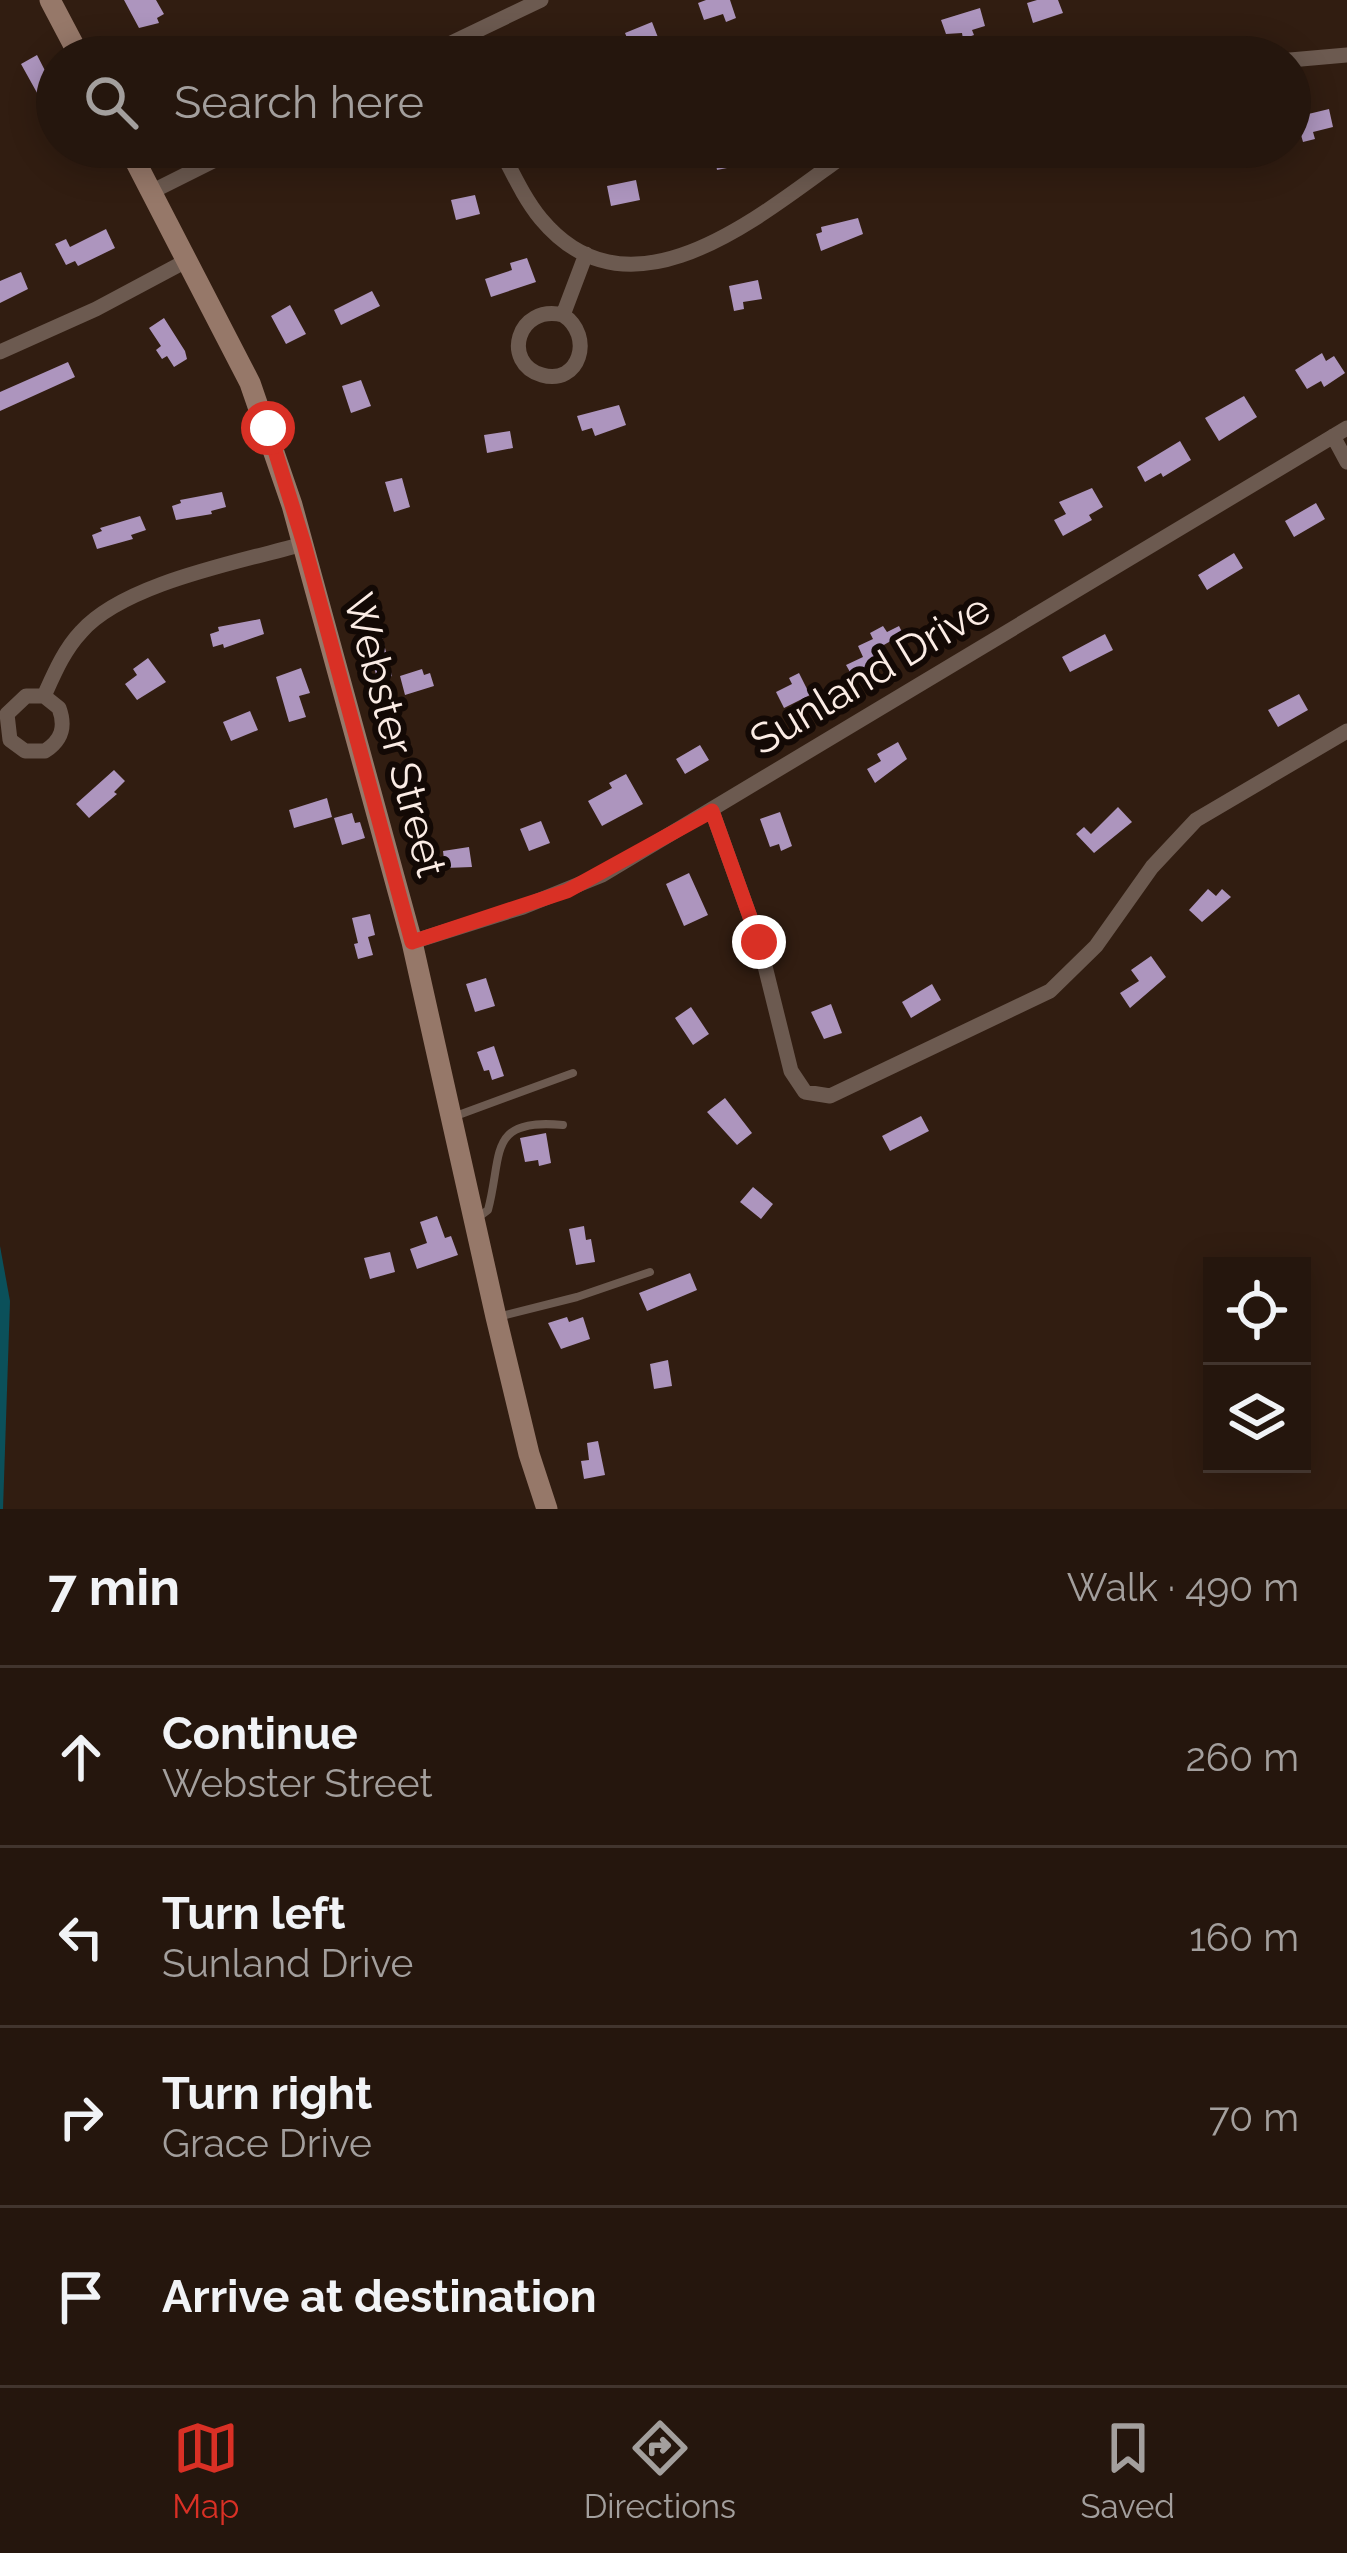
<!DOCTYPE html>
<html lang="en">
<head>
<meta charset="utf-8">
<style>
	:root { --surface:#25160d; --page:#31231b; --text:#f1f3f6; --muted:#a39f9d; --line:#42352e; --accent:#d93025 }
	body { margin:0; font-family:Raleway,sans-serif; background:var(--page); color:var(--text) }
	.controls { position:absolute; right:36px; bottom:36px; display:grid; overflow:hidden; border-radius:0px; box-shadow:0 6px 30px #0003 }
	.controls button { width:108px; height:108px; display:grid; place-items:center; padding:0; border:0; border-bottom:3px solid var(--line); background:var(--surface); color:var(--text); font:60px sans-serif }
	.stop { position:absolute; width:36px; height:36px; margin:-27px; border:9px solid #d93025; border-radius:50%; background:#fff }
	.stop.end { background:#d93025; border-color:#fff; box-shadow:0 3px 12px #0008 }
	.list { margin:0; padding:0; list-style:none }
	h2 { display:flex; justify-content:space-between; align-items:center; height:156px; margin:0; padding:0 48px; font-size:51px }
	h2 small { font-size:39px; font-weight:400; color:var(--muted) }
	.list li { display:grid; grid-template-columns:78px 1fr auto; gap:36px; align-items:center; box-sizing:border-box; height:180px; padding:0 48px; border-top:3px solid var(--line) }
	.list b { display:block; font-size:45px; white-space:nowrap }
	.list p { margin:0; font-size:39px; white-space:nowrap; color:var(--muted) }
	.list em { font-size:39px; font-style:normal; color:var(--muted) }
	.icon { flex:none; width:66px; height:66px; fill:none; stroke:currentColor; stroke-width:2; stroke-linecap:round; stroke-linejoin:round }
	.map { position:relative; flex:none; width:1347px; height:1509px; overflow:hidden }
	.search { position:absolute; background:var(--surface); box-shadow:0 6px 30px #0003; left:36px; right:36px; top:36px; height:132px; display:flex; align-items:center; gap:30px; box-sizing:border-box; padding:0 42px; border-radius:66px; color:var(--muted); font-size:45px }
	.sheet { height:876px; background:var(--surface) }
	nav { display:flex; justify-content:space-around; align-items:center; box-sizing:border-box; height:168px; border-top:3px solid var(--line); background:var(--surface); font-size:33px; color:var(--muted) }
	nav a { display:grid; justify-items:center; gap:6px }
	nav .on { color:var(--accent) }
	.map>svg:first-child { display:block }
	.water { fill:#0b505a }
	.building { fill:#ad95be }
	.lines { fill:none; stroke-linecap:round; stroke-linejoin:round }
	.service { stroke:#6c5a50; stroke-width:8 }
	.minor { stroke:#6c5a50; stroke-width:15 }
	.secondary { stroke:#967869; stroke-width:21 }
	.route { stroke:#d93025; stroke-width:15 }
	.labels { text-anchor:middle; dominant-baseline:central; stroke-width:12; stroke-linejoin:round; paint-order:stroke }
	.street-label { font-size:42px; fill:#fbece5; stroke:#130905 }
</style>
</head>
<body>
<div class="map">
<svg width="1347" height="1509" viewBox="0 0 1347 1509">
	<rect width="100%" height="100%" fill="#311d11"/>
	<path class="water" d="M0,1246L10,1301L3,1509H0Z"/>
	<path class="building" d="M124,0H156L164,14L157,18L159,23L139,28Z
		M706,0H730L736,18L726,22L723,14L704,20L698,3Z
		M1037,0H1058L1063,13L1033,23L1027,3Z
		M980,8L985,26L972,30L974,35L963,39L962,33L946,34L941,20Z
		M652,22L659,40L632,50L625,33Z
		M168,41L173,49L185,42L194,57H140Z
		M37,55L56,92L41,100L21,64Z
		M1329,109L1333,127L1313,132L1315,139L1303,142L1296,117Z
		M743,147L747,164L717,170L714,153Z
		M636,180L640,200L611,206L607,186Z
		M475,195L480,214L456,220L451,200Z
		M858,218L863,234L821,251L816,234L822,232L821,227Z
		M106,229L115,248L78,266L75,261L66,265L55,244L66,239L70,247Z
		M527,258L536,282L491,297L485,279L512,270L510,263Z
		M21,272L28,289L0,303V281Z
		M758,280L762,299L743,302L744,309L734,311L729,286Z
		M372,291L380,306L341,325L334,310Z
		M290,305L306,334L286,344L271,316Z
		M164,318L185,351L187,359L174,367L167,356L162,359L156,350L161,346L149,328Z
		M1322,353L1326,361L1334,356L1345,373L1324,387L1321,381L1307,389L1295,370Z
		M68,362L75,377L0,411V392Z
		M361,380L371,406L351,413L342,386Z
		M1244,396L1257,417L1219,441L1205,418Z
		M619,405L626,425L595,436L592,428L582,431L577,416Z
		M510,431L513,448L487,453L484,435Z
		M1180,441L1191,460L1163,477L1161,473L1145,482L1137,467Z
		M402,478L410,507L394,512L385,482Z
		M1092,488L1103,507L1089,515L1092,520L1063,536L1054,520L1066,514L1059,502Z
		M222,492L226,507L211,511L212,514L176,520L172,506L181,503L180,500Z
		M1316,503L1325,519L1294,537L1285,521Z
		M140,516L146,530L131,535L133,539L97,549L92,535L102,531L100,528Z
		M1234,553L1243,568L1207,590L1198,575Z
		M377,616L392,676L378,681L368,648L362,649L355,623Z
		M260,619L264,634L224,648L223,644L213,647L210,634L219,631L218,627Z
		M883,626L887,632L899,626L903,634L875,650L883,665L854,679L846,665L863,657L858,646L873,639L870,633Z
		M1105,634L1113,650L1070,672L1062,657Z
		M148,658L166,682L137,700L125,684L137,675L133,669Z
		M301,668L310,693L299,696L306,717L289,722L276,677Z
		M422,669L424,675L430,673L434,686L405,695L400,676Z
		M799,673L810,695L784,708L776,692L792,684L789,678Z
		M1299,694L1308,710L1278,727L1268,710Z
		M250,711L258,730L231,741L223,722Z
		M898,742L907,759L875,783L867,769L881,761L877,754Z
		M700,745L709,760L685,774L676,759Z
		M114,770L125,781L114,792L117,794L89,818L76,804Z
		M626,774L643,804L602,826L588,801L612,788L609,783Z
		M327,798L332,817L294,828L289,810Z
		M1118,807L1132,822L1094,853L1076,834L1084,827L1091,834Z
		M780,812L792,846L781,851L779,844L770,847L760,819Z
		M352,813L355,823L360,822L365,838L342,845L334,818Z
		M541,821L550,843L529,851L520,829Z
		M469,847L472,867L445,868L443,851Z
		M689,873L708,915L684,926L666,884Z
		M1208,889L1216,896L1222,889L1231,897L1202,922L1189,910Z
		M370,914L375,935L368,937L373,955L358,959L354,944L358,943L352,918Z
		M1151,956L1166,977L1130,1008L1120,993L1139,981L1131,970Z
		M486,978L495,1006L475,1012L466,984Z
		M932,984L941,1000L911,1018L902,1002Z
		M831,1004L842,1033L824,1039L811,1012Z
		M691,1007L709,1034L693,1045L675,1018Z
		M494,1046L504,1076L492,1080L489,1070L484,1071L477,1052Z
		M725,1098L752,1133L737,1145L707,1112Z
		M921,1116L929,1131L890,1151L882,1136Z
		M546,1133L551,1163L539,1166L538,1160L525,1162L520,1138Z
		M753,1187L773,1204L761,1219L740,1202Z
		M437,1216L445,1238L451,1236L458,1255L417,1269L410,1249L427,1243L420,1222Z
		M584,1226L586,1240L591,1239L595,1262L576,1265L569,1229Z
		M390,1252L395,1272L370,1279L364,1258Z
		M690,1273L697,1290L647,1311L639,1293Z
		M567,1317L569,1322L583,1317L590,1339L561,1349L548,1323Z
		M668,1360L672,1386L654,1389L650,1364Z
		M598,1441L605,1475L584,1479L581,1461L589,1460L587,1443Z"/>
	<g class="lines">
		<path class="service" d="M453,1117L573,1073
			M476,1219L488,1210C503,1153 487,1118 563,1125
			M498,1317L577,1297L650,1272"/>
		<path class="minor" d="M422,57L541,0
			M1290,60L1347,55
			M499,147C512,171 523,197 541,219C635,332 772,205 856,147
			M151,192L241,147
			M563,315C595,336 579,386 542,375C501,363 517,304 563,315L586,254
			M0,352L96,309L188,260
			M1333,436L1347,462
			M44,696L59,708C66,727 62,740 45,751H25L10,740L7,714L26,696H44C54,674 64,650 81,632C124,583 240,562 303,544
			M712,811L759,942L791,1071L805,1092L830,1096L1050,991L1096,946L1152,867L1196,820L1347,731
			M412,942L523,907L602,875L1347,428"/>
		<path class="secondary" d="M50,0L80,57
			M128,147L250,383L292,505L412,942L496,1317L529,1454L547,1509"/>
	</g>
	<g class="lines">
		<path class="route" d="M268,428L304,544L412,942L567,891L712,811L759,942"/>
	</g>
	<g class="labels">
		<g class="street-label">
			<text transform="translate(870 674) rotate(-31)">Sunland Drive</text>
			<text transform="translate(395 735) rotate(75)">Webster Street</text>
		</g>
	</g>
</svg>
<div class="controls">
<button><svg class="icon" aria-label="locate" viewBox="0 0 24 24"><circle cx="12" cy="12" r="6"/><path d="M12 2v4M12 18v4M2 12h4M18 12h4"/></svg></button>
<button><svg class="icon" aria-label="layers" viewBox="0 0 24 24"><path d="M12 4l9 5-9 5-9-5zM3 14l9 5 9-5"/></svg></button>
</div>
<div class="stop" style="left:268px;top:428px"></div>
<div class="stop end" style="left:759px;top:942px"></div>
<div class="search"><svg class="icon" aria-label="search" viewBox="0 0 24 24"><circle cx="10" cy="10" r="6"/><path d="M15 15l6 6"/></svg>Search here</div>
</div>
<section class="sheet">
<h2>7 min<small>Walk · 490 m</small></h2>
<ul class="list">
<li><svg class="icon" aria-label="ahead" viewBox="0 0 24 24"><path d="M12 20V5M6 11l6-6 6 6"/></svg><div><b>Continue</b><p>Webster Street</p></div><em>260 m</em></li>
<li><svg class="icon" aria-label="left" viewBox="0 0 24 24"><path d="M17 20v-9H6M10 6l-5 5 5 5"/></svg><div><b>Turn left</b><p>Sunland Drive</p></div><em>160 m</em></li>
<li><svg class="icon" aria-label="right" viewBox="0 0 24 24"><path d="M7 20v-9h11M14 6l5 5-5 5"/></svg><div><b>Turn right</b><p>Grace Drive</p></div><em>70 m</em></li>
<li><svg class="icon" aria-label="arrive" viewBox="0 0 24 24"><path d="M6 21V4h12l-3 4 3 4H6"/></svg><div><b>Arrive at destination</b></div></li>
</ul>
</section>
<nav>
<a class="on"><svg class="icon" aria-label="map" viewBox="0 0 24 24"><path d="M3 6l6-2 6 2 6-2v14l-6 2-6-2-6 2zM9 4v14M15 6v14"/></svg>Map</a>
<a><svg class="icon" aria-label="directions" viewBox="0 0 24 24"><path d="M12 3l9 9-9 9-9-9zM9 14v-3h6M13 9l2 2-2 2"/></svg>Directions</a>
<a><svg class="icon" aria-label="saved" viewBox="0 0 24 24"><path d="M7 4h10v16l-5-4-5 4z"/></svg>Saved</a>
</nav>
</body>
</html>
